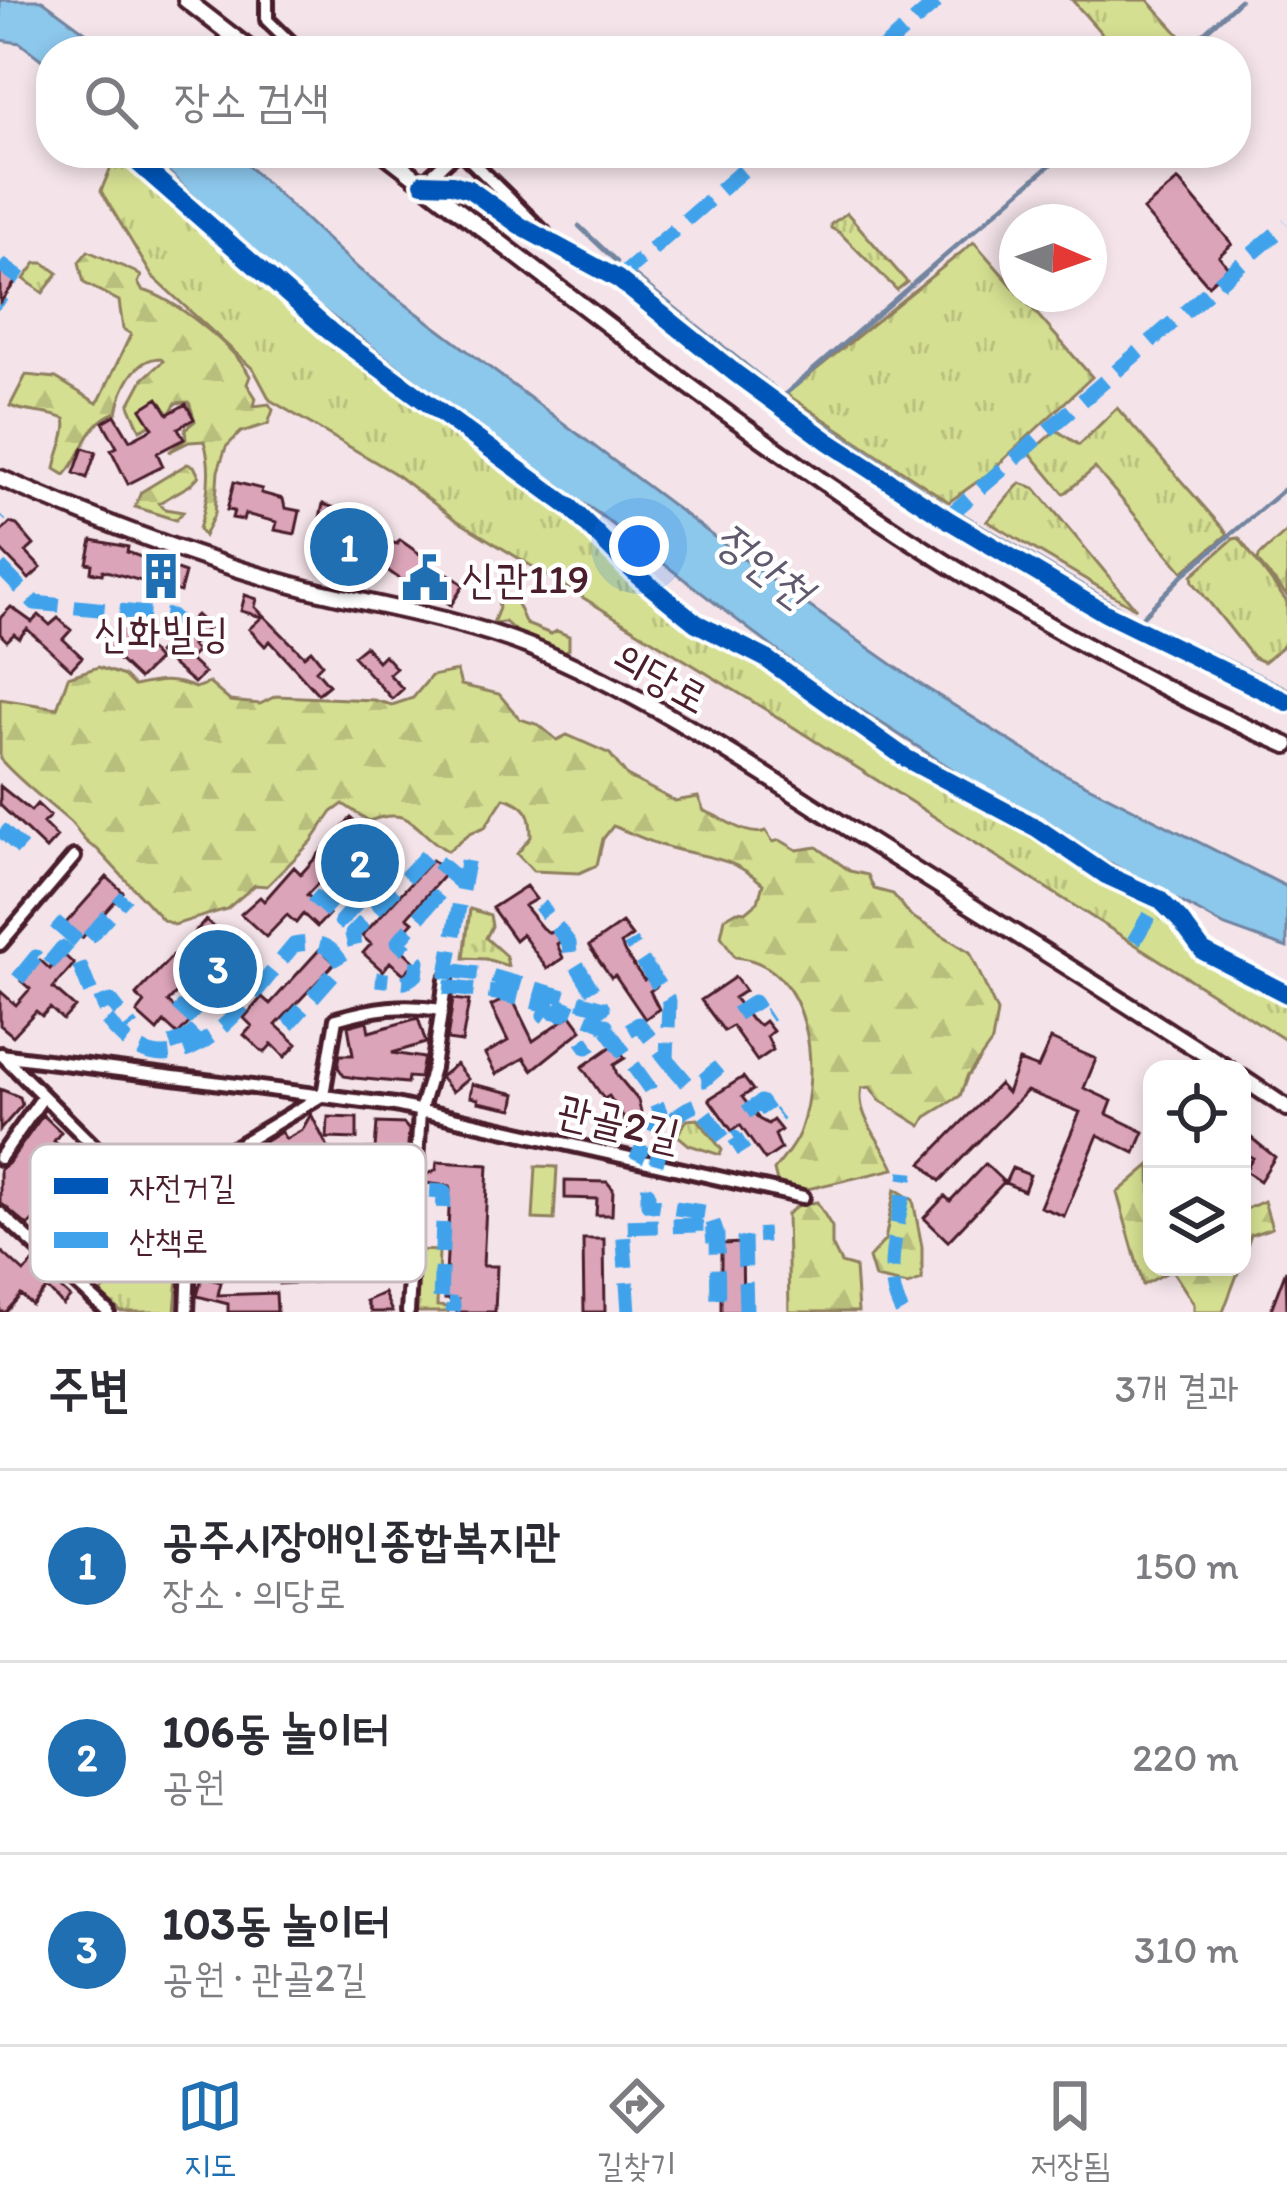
<!DOCTYPE html>
<html lang="ko">
<head>
<meta charset="utf-8">
<style>
	:root { --surface:#fff; --page:#f2f2f3; --text:#2b2b33; --muted:#7c7c81; --line:#e1e1e2; --accent:#1f6fb2 }
	body { margin:0; font-family:Itim,"Poor Story",sans-serif; background:var(--page); color:var(--text) }
	.controls { position:absolute; right:36px; bottom:36px; display:grid; overflow:hidden; border-radius:24px; box-shadow:0 6px 18px #0003 }
	.controls button { width:108px; height:108px; display:grid; place-items:center; padding:0; border:0; border-bottom:3px solid var(--line); background:var(--surface); color:var(--text); font:60px sans-serif }
	.compass { position:absolute; left:999px; top:204px; width:108px; height:108px; border-radius:50%; background:var(--surface); box-shadow:0 6px 18px #0003; rotate:92deg }
	.you { position:absolute; left:639px; top:546px; width:42px; height:42px; margin:-30px; border:9px solid #fff; border-radius:50%; background:#1a73e8; box-shadow:0 0 0 18px #1a73e833 }
	.badge { display:grid; place-items:center; width:78px; height:78px; border-radius:50%; background:var(--accent); color:#fff; font-size:39px; font-weight:700 }
	.pin { position:absolute; translate:-50% -50%; border:6px solid #fff; box-shadow:0 3px 12px #0006 }
	.list { margin:0; padding:0; list-style:none }
	h2 { display:flex; justify-content:space-between; align-items:center; height:156px; margin:0; padding:0 48px; font-size:51px }
	h2 small { font-size:39px; font-weight:400; color:var(--muted) }
	.list li { display:grid; grid-template-columns:78px 1fr auto; gap:36px; align-items:center; box-sizing:border-box; height:192px; padding:0 48px; border-top:3px solid var(--line) }
	.list b { display:block; font-size:45px; white-space:nowrap }
	.list p { margin:0; font-size:39px; white-space:nowrap; color:var(--muted) }
	.list em { font-size:39px; font-style:normal; color:var(--muted) }
	.icon { flex:none; width:66px; height:66px; fill:none; stroke:currentColor; stroke-width:2; stroke-linecap:round; stroke-linejoin:round }
	.map { position:relative; flex:none; width:1287px; height:1312px; overflow:hidden }
	.search { position:absolute; background:var(--surface); box-shadow:0 6px 18px #0003; left:36px; right:36px; top:36px; height:132px; display:flex; align-items:center; gap:30px; box-sizing:border-box; padding:0 42px; border-radius:48px; color:var(--muted); font-size:45px }
	.sheet { height:732px; background:var(--surface) }
	nav { display:flex; justify-content:space-around; align-items:center; box-sizing:border-box; height:168px; border-top:3px solid var(--line); background:var(--surface); font-size:33px; color:var(--muted) }
	nav a { display:grid; justify-items:center; gap:6px }
	nav .on { color:var(--accent) }
	.map>svg:first-child { display:block }
	.grass { fill:url(#grass-tufts); stroke:#8f7f5e; stroke-width:3 }
	.forest { fill:url(#forest-firs); stroke:#8f7f5e; stroke-width:3 }
	.pitch { fill:#d4df91; stroke:#8f7f5e; stroke-width:3 }
	.water { fill:#8cc7ec; stroke:#72849f; stroke-width:3 }
	.lines { fill:none; stroke-linecap:round; stroke-linejoin:round }
	.stream { stroke:#72849f; stroke-width:4.5 }
	.building { fill:#dba4b9; stroke:#4a1f2b; stroke-width:3 }
	.street-casing { stroke:#4a1f2b; stroke-width:20 }
	.secondary-casing { stroke:#4a1f2b; stroke-width:22 }
	.street { stroke:#fff; stroke-width:10 }
	.secondary { stroke:#fff; stroke-width:14 }
	.quiet { stroke:#40a2eb; stroke-width:15; stroke-dasharray:30 15; stroke-linecap:butt }
	.cycleway-casing { stroke:#fff; stroke-width:26 }
	.cycleway { stroke:#0057b8; stroke-width:18 }
	.labels { text-anchor:middle; dominant-baseline:central; stroke-width:9; stroke-linejoin:round; paint-order:stroke }
	.poi-label { font-size:42px; fill:#4a1f2b; stroke:#fff; text-anchor:start }
	.street-label { font-size:42px; fill:#4a1f2b; stroke:#fff }
	.water-label { font-size:45px; font-style:italic; fill:#615a6f; stroke:#fff }
	.key { fill:#fff; stroke:#c9bcbf; stroke-width:3 }
	.key-label { font-size:33px; fill:#4a1f2b }
</style>
</head>
<body>
<div class="map">
<svg width="1287" height="1312" viewBox="0 0 1287 1312">
	<defs>
		<pattern id="grass-tufts" width="24" height="20" patternUnits="userSpaceOnUse" patternTransform="scale(3)"><rect width="24" height="20" fill="#d4df91"/><path d="M3 7l-1-3M5 7V3M7 7l1-3M15 17l-1-3M17 17v-4M19 17l1-3" fill="none" stroke="#b8bf7d"/></pattern>
		<pattern id="forest-firs" width="22" height="20" patternUnits="userSpaceOnUse" patternTransform="scale(3)"><rect width="22" height="20" fill="#d4df91"/><path d="M5 1l3.5 6h-7zM16 11l3.5 6h-7z" fill="#b8bf7d"/></pattern>
	</defs>
	<rect width="100%" height="100%" fill="#f4e4ea"/>
	<filter id="ink" filterUnits="userSpaceOnUse"><feTurbulence type="fractalNoise" baseFrequency=".00833" numOctaves="2"/><feDisplacementMap in="SourceGraphic" scale="24" xChannelSelector="R" yChannelSelector="G"/><feConvolveMatrix kernelMatrix="1 2 1 2 8 2 1 2 1" color-interpolation-filters="sRGB"/></filter>
	<g filter="url(#ink)">
		<path class="grass" d="M1072,0H1148L1186,42L1175,51H1117Z
			M117,153H127L160,180L332,333L571,508L638,576L696,623L765,658L907,759L1037,828L1106,875L1159,899L1180,920L1203,951L1287,994V1041L768,711L453,518L394,473L270,400L254,370L152,276L101,191Z
			M847,213L907,282L897,290L840,233L831,228V224Z
			M974,242L1092,377L988,474L949,502L786,394Z
			M36,263H44L58,273L43,293L24,279Z
			M1117,408L1228,534L1183,572L1095,468L1064,494L1030,453L1056,430L1079,445Z
			M1020,483L1035,488L1136,609L987,521Z
			M1287,531V596L1258,562L1259,556Z
			M1239,538L1287,602V643L1264,662L1253,657L1193,582L1192,575L1233,539Z
			M366,843L379,855L361,876L356,872L346,883L337,875Z
			M470,909L490,915L492,926L486,938L506,956L508,966L486,959L464,958Z
			M222,948L236,960L211,987L200,977Z
			M698,1119L722,1150L720,1155L689,1145L677,1135L687,1120Z
			M161,1227L179,1265L175,1312H121L100,1294Z
			M417,1250L439,1251L437,1306L448,1307V1312H416Z"/>
		<path class="forest" d="M88,251L135,272L141,276L138,283L142,290C174,298 234,346 250,376L247,384L256,398L254,406L269,404L273,410L268,424L241,432L226,447L218,471L215,513L204,536L199,529C208,500 213,470 204,441L189,442L169,452L186,439L185,429L195,421L189,402L176,403L168,416L140,430L129,405L143,379L163,361L160,358C134,359 122,388 117,412C86,421 85,454 65,475L55,469C57,453 69,432 65,419C46,411 29,414 10,406L26,375L56,378L97,403L100,399L131,334L123,329L119,301L84,283L79,262Z
			M187,464L194,466L199,476L190,485L159,503L165,509L183,512L176,520L135,507L141,492Z
			M504,598L517,604L526,624L551,634L557,631L569,636V649L560,654C540,643 521,638 505,622L493,623L499,608L498,600Z
			M98,667L124,676L134,686C158,681 172,678 195,688L209,683L230,701L260,704L276,696L374,700L392,705L413,698L431,676L457,671L461,685L499,694L520,719L539,725L557,740L567,735L610,754L627,776L675,801L698,797L704,811C725,818 746,838 766,831L773,842L780,840L797,850L817,847L850,871L868,875L874,889L893,894L911,916L970,952L997,1012L992,1042L967,1077L960,1096L926,1117L921,1126L879,1100L870,1087L862,1088C855,1116 884,1144 894,1169L799,1191L777,1182L774,1170C783,1159 795,1145 800,1131C821,1072 813,964 735,957L721,936L725,918L737,911L746,912L758,902L763,884C730,855 706,858 667,847C649,842 631,833 613,826L603,839L597,865L579,873L533,871L517,854L531,837C531,813 528,805 504,798L485,827L470,833L448,851C414,833 414,804 369,821L343,804L332,812L312,841L267,886L255,885L227,909L174,925L163,920L97,849C82,842 80,831 69,821C45,800 21,783 0,759V699L57,708L68,677Z
			M1150,1165L1152,1267H1240L1223,1312H1194V1304L1172,1270L1143,1285L1117,1193Z
			M895,1189L913,1200L922,1247V1280L908,1285L875,1278L869,1258L885,1240Z
			M1264,1201L1272,1228L1251,1235L1242,1261V1211Z
			M817,1202L832,1227V1245L841,1263L855,1267L858,1312H789L787,1214L799,1205Z"/>
		<path class="pitch" d="M536,1166L557,1167L554,1220L533,1219Z"/>
		<path class="water" d="M0,0H42L111,51H51V67L20,43L0,40Z
			M149,153H234L360,270L772,580L920,684L1053,768L1287,887V948L1225,926L1094,854L992,795L818,682L599,514L537,472L326,312L257,257Z"/>
		<g class="lines">
			<path class="stream" d="M1184,51L1240,0
				M579,226L617,262
				M631,273L774,388
				M945,504L783,396L1064,153
				M961,514L1130,614L1177,636
				M1140,619L1184,574L1287,487
				M1193,644L1287,689"/>
		</g>
		<path class="building" d="M1178,180L1232,244L1219,256L1228,267L1208,285L1143,210Z
			M0,270L16,281L0,303Z
			M158,398L168,414L186,404L194,419L178,428L184,439L157,453L163,466L128,484L111,450L117,447L103,422L115,415L130,440L153,428L141,409Z
			M83,448L96,452L87,478L74,473Z
			M234,482L262,489L261,493L283,499L285,508L300,511L295,534L275,530L277,522L245,514L243,520L232,518L234,511L227,510Z
			M323,504L338,509L337,513L372,522L375,538L397,544L400,540L464,585L451,605L423,585L418,592L380,565L376,579L361,575L363,570L318,558L312,554Z
			M10,523L17,525L34,545L26,552L41,568L29,579L0,549V533Z
			M92,540L128,547L127,552L185,573L180,592L103,570L102,574L91,572L92,564L87,563Z
			M245,595L257,599L255,607L304,656L311,650L322,664L316,670L329,685L318,694L270,641L265,646L249,629L262,617L241,611Z
			M11,607L32,622L39,615L50,625L58,618L71,630L63,639L82,657L71,669L27,629L19,638L14,634L7,641L0,634V618Z
			M196,615L209,627L191,646L197,651L189,659L204,673L194,683L158,653Z
			M120,623L127,625L158,660L139,679L103,645V640Z
			M365,646L378,661L384,655L396,668L389,674L403,689L392,699L353,656Z
			M0,786L31,811L37,804L50,816L43,823L57,837L46,849L0,805Z
			M351,818L367,832L307,895L329,914L317,927L303,914L296,923L287,915L266,937L241,914L260,897L264,901L294,867L301,874Z
			M432,860L446,873L407,917L413,922L394,942L415,962L404,974L390,962L383,971L363,953L371,944L362,936Z
			M107,877L123,892L82,938L65,924Z
			M526,886L536,899L524,906L542,928L550,933L556,929L563,939L557,944L563,958L547,969L522,934L515,940L492,908Z
			M206,920L221,934L182,979L186,983L168,1002L190,1022L178,1035L164,1022L157,1031L137,1013L145,1003L136,995Z
			M622,923L632,936L621,944L625,953L644,980L650,976L657,986L650,991L659,1009L645,1019L615,975L611,977L589,946Z
			M320,949L335,963L276,1025L297,1044L285,1057L272,1044L264,1053L244,1035L252,1026L244,1018L262,997L270,1004Z
			M63,954L74,964L53,988L75,1007L63,1020L50,1008L42,1016L36,1011L13,1036L0,1025V991L16,1005L30,989L21,981L40,960L50,969Z
			M735,977L745,991L734,998L751,1020L760,1025L765,1021L773,1031L767,1036L773,1050L757,1061L732,1026L724,1031L701,1000Z
			M511,996L533,1041L571,1015L582,1030L532,1070L524,1058L496,1074L485,1054L508,1041L491,1006Z
			M453,999L469,1001L462,1042L447,1040Z
			M418,1018L426,1043L392,1053L424,1058L420,1078L408,1077L407,1083L355,1078L344,1076L338,1067L340,1055H353L348,1026L367,1021L369,1032Z
			M1051,1039L1096,1059L1084,1088L1112,1101L1107,1114L1144,1132L1135,1153L1098,1135L1064,1216L1040,1207L1080,1112L1027,1091L940,1181L922,1163L999,1084L1007,1093L1019,1061L1038,1068Z
			M615,1044L625,1058L614,1065L617,1075L638,1100L643,1120V1127L626,1131L623,1117L609,1096L604,1099L582,1067Z
			M456,1064L468,1079L452,1092L440,1077Z
			M743,1077L753,1090L742,1097L759,1119L768,1124L773,1120L781,1130L775,1135L781,1149L765,1160L740,1125L732,1131L709,1099Z
			M472,1084L516,1094L513,1109L478,1102V1099L470,1097Z
			M0,1089L20,1097L22,1105L0,1130Z
			M311,1114L330,1152L292,1177L280,1153L260,1165L262,1169L221,1204L213,1193L219,1189L209,1175L281,1132L286,1139L302,1130Z
			M43,1115L61,1132L54,1141L69,1155L78,1146L91,1158L28,1226L0,1203V1169L8,1164Z
			M328,1117L357,1118V1139L327,1138Z
			M377,1123L404,1124L409,1130L400,1275H386L387,1247H380L385,1207H390L391,1182H380V1173L364,1172L366,1149H375Z
			M1249,1136L1275,1157L1260,1181L1245,1171L1253,1158L1242,1152Z
			M437,1162L488,1165L483,1266H497L495,1312H457L458,1300L445,1299L450,1186L425,1183L426,1175L436,1170Z
			M985,1164L1004,1182L948,1241L924,1218L945,1196L950,1201Z
			M1012,1168L1030,1175L1024,1191L1005,1183Z
			M565,1181L607,1182L613,1189L612,1215H596L597,1199L565,1198Z
			M128,1195L145,1212L115,1242L131,1257L106,1285L81,1255L105,1230L102,1227L113,1216L110,1213Z
			M583,1239H604L605,1312H584Z
			M742,1243L743,1312H721V1244Z
			M0,1250L24,1272L33,1263L70,1297L63,1305L47,1288L32,1305L21,1295L6,1312H0Z
			M315,1270V1282L279,1284V1271Z
			M1286,1270L1287,1312H1270Z
			M202,1277L221,1282L218,1295L276,1293L277,1312H228V1304L197,1296Z
			M384,1293L392,1312H371L366,1301Z"/>
		<g class="lines">
			<defs>
				<path id="street" d="M267,0V20L299,51
					M423,183L452,184L469,189L522,227L618,279L735,373L829,442L950,521L1105,613L1287,702
					M423,183L455,153L464,154L544,233
					M0,944L74,857
					M1,1054L166,1218L189,1262L187,1312
					M0,1055L395,1105L803,1197
					M0,1158L43,1097
					M149,1199L323,1095L336,1019C374,1008 403,1004 442,1010
					M0,1213L108,1312
					M408,1312L420,1111L433,1068L446,979"/>
				<path id="secondary" d="M186,0L252,51
					M384,153C670,373 953,602 1287,745
					M0,478C98,521 204,562 308,589C377,606 463,620 528,646C646,694 752,767 859,835C982,913 1106,990 1228,1069
					M1242,1078L1287,1108"/>
			</defs>
			<use href="#street" class="street-casing"/>
			<use href="#secondary" class="secondary-casing"/>
			<use href="#street" class="street"/>
			<use href="#secondary" class="secondary"/>
			<path class="quiet" d="M880,51L939,0
				M0,264L21,279
				M618,279L763,153
				M0,304L2,306
				M0,516L1,515
				M946,518L1287,224
				M0,567L35,603L171,616L178,622
				M0,829L23,850
				M312,895L331,912
				M55,922L82,945L126,896
				M346,925L341,921L360,900
				M1134,941L1159,899
				M355,946L352,934L428,854L454,876L398,942L418,961L416,975L405,982L376,979
				M448,970L487,975L603,1008L570,954L569,943L540,905
				M18,979L36,957L47,966L62,948L79,963L96,1006L111,1001L132,1028
				M446,979L469,851
				M444,987L496,993L548,1005L544,1015L550,1021L551,1011L562,1014L563,1007L606,1025V1032L587,1047L582,1040
				M736,1014L754,1002L764,1018L770,1014
				M107,1020C177,1112 248,999 294,945C317,941 330,943 342,964L288,1025
				M607,1029L650,1089L660,1112L636,1160
				M629,1030L639,1024L667,1060L669,1001L630,942
				M170,1044L188,1038L201,1025L177,1003
				M667,1060L687,1083L704,1080L719,1067
				M746,1112L761,1102L773,1119L780,1114
				M656,1164C664,1134 667,1115 698,1104L727,1143L735,1138L744,1152
				M430,1191L444,1192L440,1304H453V1312
				M641,1193H648V1204L710,1213L717,1235
				M629,1312L623,1227L696,1225V1237L717,1235L718,1312
				M746,1312L744,1236L768,1235
				M902,1312C879,1271 902,1216 907,1172"/>
			<defs>
				<path id="cycleway" d="M127,153L332,333L571,508L638,576L696,623L765,658L907,759L1037,828L1106,875L1159,899L1180,920L1203,951L1287,994
					M423,183L452,184L469,189L522,227L618,279L735,373L829,442L950,521L1105,613L1287,702"/>
			</defs>
			<use href="#cycleway" class="cycleway-casing"/>
			<use href="#cycleway" class="cycleway"/>
		</g>
	</g>
	<defs>
		<symbol id="building-bare" viewBox="-9 -9 18 18"><path d="M-4-6H4V6H1V3H-1V6H-4ZM-2.5-4.3h1.7v1.8h-1.7ZM.8-4.3h1.7v1.8H.8ZM-2.5-1h1.7V.8h-1.7ZM.8-1h1.7V.8H.8Z" fill="#1f6fb2" stroke="#fff" stroke-width="2.5" paint-order="stroke"/></symbol>
		<symbol id="civic-bare" viewBox="-9 -9 18 18"><path d="M-.6-6.5H3V-4.5H.6V-3L4-1V1h2V6H-6V1h2V-1L-.6-3ZM-1.2 2.5V6h2.4V2.5Z" fill="#1f6fb2" stroke="#fff" stroke-width="2.5" paint-order="stroke"/></symbol>
	</defs>
	<g fill-rule="evenodd">
		<use href="#building-bare" x="128" y="543" width="66" height="66"/>
		<use href="#civic-bare" x="392" y="545" width="66" height="66"/>
	</g>
	<g class="labels">
		<g class="poi-label">
			<text x="461" y="578">신관119</text>
			<text x="161" y="632" text-anchor="middle">신화빌딩</text>
		</g>
		<g class="street-label">
			<text transform="translate(661 677) rotate(29)">의당로</text>
			<text transform="translate(619 1122) rotate(13)">관골2길</text>
		</g>
		<g class="water-label">
			<text transform="translate(764 564) rotate(37)">정안천</text>
		</g>
	</g>
	<rect x="30" y="1144" width="396" height="138" rx="18" class="key"/>
	<rect x="54" y="1178" width="54" height="16" fill="#0057b8"/>
	<rect x="54" y="1232" width="54" height="16" fill="#40a2eb"/>
	<g class="key-label">
		<text x="129" y="1198">자전거길</text>
		<text x="129" y="1252">산책로</text>
	</g>
</svg>
<div class="controls">
<button><svg class="icon" aria-label="locate" viewBox="0 0 24 24"><circle cx="12" cy="12" r="6"/><path d="M12 2v4M12 18v4M2 12h4M18 12h4"/></svg></button>
<button><svg class="icon" aria-label="layers" viewBox="0 0 24 24"><path d="M12 4l9 5-9 5-9-5zM3 14l9 5 9-5"/></svg></button>
</div>
<svg class="compass" viewBox="-18 -18 36 36"><path d="M0-13l5 13h-10z" fill="#e53935"/><path d="M0 13l5-13h-10z" fill="#7c7c81"/></svg>
<div class="you"></div>
<div class="pin badge" style="left:349px;top:547px">1</div>
<div class="pin badge" style="left:360px;top:863px">2</div>
<div class="pin badge" style="left:218px;top:969px">3</div>
<div class="search"><svg class="icon" aria-label="search" viewBox="0 0 24 24"><circle cx="10" cy="10" r="6"/><path d="M15 15l6 6"/></svg>장소 검색</div>
</div>
<section class="sheet">
<h2>주변<small>3개 결과</small></h2>
<ul class="list">
<li><span class="badge">1</span><div><b>공주시장애인종합복지관</b><p>장소 · 의당로</p></div><em>150 m</em></li>
<li><span class="badge">2</span><div><b>106동 놀이터</b><p>공원</p></div><em>220 m</em></li>
<li><span class="badge">3</span><div><b>103동 놀이터</b><p>공원 · 관골2길</p></div><em>310 m</em></li>
</ul>
</section>
<nav>
<a class="on"><svg class="icon" aria-label="map" viewBox="0 0 24 24"><path d="M3 6l6-2 6 2 6-2v14l-6 2-6-2-6 2zM9 4v14M15 6v14"/></svg>지도</a>
<a><svg class="icon" aria-label="directions" viewBox="0 0 24 24"><path d="M12 3l9 9-9 9-9-9zM9 14v-3h6M13 9l2 2-2 2"/></svg>길찾기</a>
<a><svg class="icon" aria-label="saved" viewBox="0 0 24 24"><path d="M7 4h10v16l-5-4-5 4z"/></svg>저장됨</a>
</nav>
</body>
</html>
